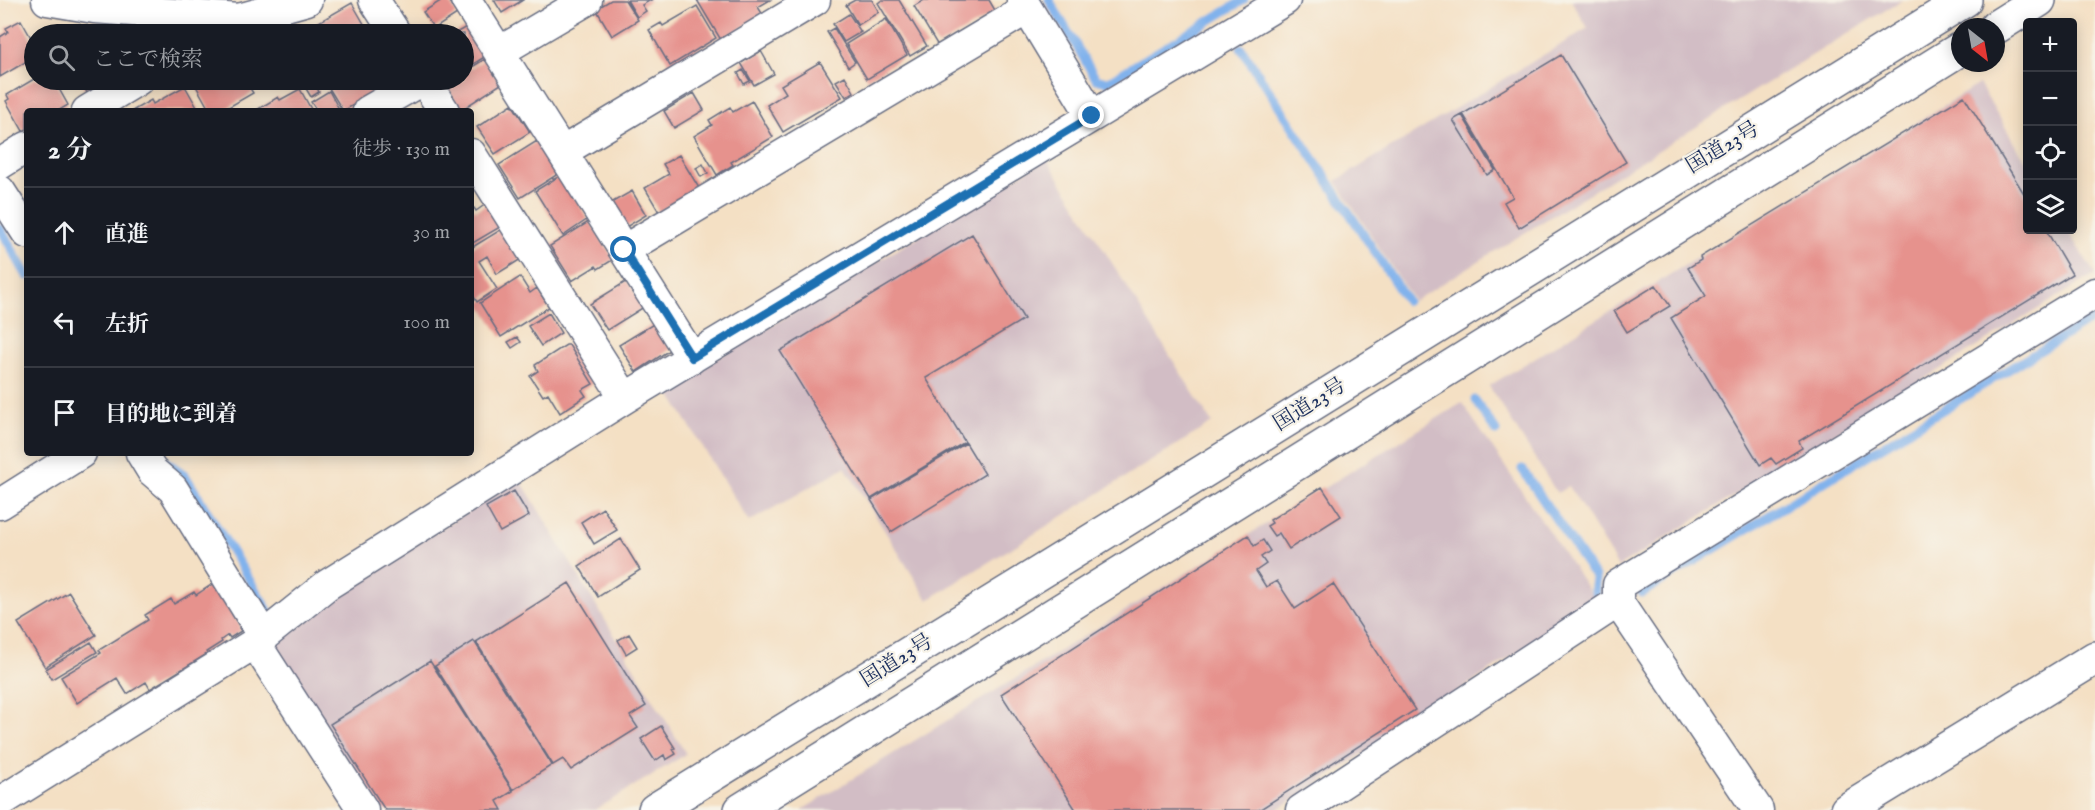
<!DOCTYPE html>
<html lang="ja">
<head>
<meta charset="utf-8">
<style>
	:root { --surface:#171b24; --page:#242831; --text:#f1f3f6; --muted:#9ea1a6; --line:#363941 }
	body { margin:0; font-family:"IM FELL English","Noto Serif JP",serif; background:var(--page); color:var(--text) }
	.controls { position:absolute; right:18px; top:18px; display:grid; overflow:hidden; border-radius:6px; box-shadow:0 3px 15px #0003 }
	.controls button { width:54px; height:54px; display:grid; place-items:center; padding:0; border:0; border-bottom:2px solid var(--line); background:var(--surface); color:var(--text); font:30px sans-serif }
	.compass { position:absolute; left:1951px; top:18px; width:54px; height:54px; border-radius:50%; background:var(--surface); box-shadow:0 3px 15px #0003; rotate:149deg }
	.stop { position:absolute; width:18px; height:18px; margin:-14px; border:4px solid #1f6fb2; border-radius:50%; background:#fff }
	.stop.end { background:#1f6fb2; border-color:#fff; box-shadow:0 2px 6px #0008 }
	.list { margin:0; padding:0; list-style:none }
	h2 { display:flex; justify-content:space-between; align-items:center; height:78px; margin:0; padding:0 24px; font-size:26px }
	h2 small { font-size:20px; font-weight:400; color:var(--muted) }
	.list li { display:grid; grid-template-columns:39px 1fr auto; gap:18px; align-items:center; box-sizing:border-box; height:90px; padding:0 24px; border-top:2px solid var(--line) }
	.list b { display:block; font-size:22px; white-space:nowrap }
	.list em { font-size:20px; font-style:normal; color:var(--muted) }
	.icon { flex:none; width:33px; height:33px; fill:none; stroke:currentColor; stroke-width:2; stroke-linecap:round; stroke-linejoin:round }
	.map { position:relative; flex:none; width:2095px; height:810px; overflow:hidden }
	.search { position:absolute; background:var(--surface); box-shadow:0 3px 15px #0003; left:24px; top:24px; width:450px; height:66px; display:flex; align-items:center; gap:15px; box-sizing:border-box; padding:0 21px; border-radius:33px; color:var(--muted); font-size:22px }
	.panel { position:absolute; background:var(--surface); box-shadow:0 3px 15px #0003; left:24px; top:108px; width:450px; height:348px; border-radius:6px }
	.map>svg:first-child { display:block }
	.industrial { fill:#d2bdc5 }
	.green { fill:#aed079; stroke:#64806c; stroke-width:1.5 }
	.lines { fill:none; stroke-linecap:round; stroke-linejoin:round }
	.stream { stroke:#81b2ec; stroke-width:9 }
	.building { fill:#e6928d }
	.minor-casing { stroke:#676d82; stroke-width:33 }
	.tertiary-casing { stroke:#676d82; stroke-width:36 }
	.trunk-casing { stroke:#676d82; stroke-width:36 }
	.minor { stroke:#fff; stroke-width:30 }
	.tertiary { stroke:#fff; stroke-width:33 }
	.trunk { stroke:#fff; stroke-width:33 }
	.route { stroke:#1f6fb2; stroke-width:8 }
	.labels { text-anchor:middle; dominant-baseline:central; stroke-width:4.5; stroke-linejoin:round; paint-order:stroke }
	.street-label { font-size:21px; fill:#1b2f5e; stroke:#f7f3e8 }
</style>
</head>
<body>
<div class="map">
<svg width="2095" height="810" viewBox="0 0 2095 810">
	<rect width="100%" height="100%" fill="#f7f3e8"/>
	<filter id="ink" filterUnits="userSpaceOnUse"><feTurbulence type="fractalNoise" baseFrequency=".0167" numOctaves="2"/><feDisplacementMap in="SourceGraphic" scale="12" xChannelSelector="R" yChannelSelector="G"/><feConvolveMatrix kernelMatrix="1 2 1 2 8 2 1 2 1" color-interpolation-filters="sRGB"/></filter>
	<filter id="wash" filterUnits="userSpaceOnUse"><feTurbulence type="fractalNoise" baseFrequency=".008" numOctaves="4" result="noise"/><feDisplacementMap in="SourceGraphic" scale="24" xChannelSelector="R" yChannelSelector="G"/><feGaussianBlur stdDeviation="1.35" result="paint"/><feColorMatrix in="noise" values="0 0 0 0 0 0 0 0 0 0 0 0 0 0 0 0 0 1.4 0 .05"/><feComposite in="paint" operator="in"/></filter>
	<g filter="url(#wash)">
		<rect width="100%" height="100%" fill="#f4e0c4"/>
		<path class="industrial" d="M1571,0H1902L1414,301L1336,181L1588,28Z
			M1979,84L2027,163L2028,230H2067L2095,274L1618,567L1569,486L1557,493L1489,386Z
			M1047,159L1212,423L928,600L845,467L749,522L667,389Z
			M1462,403L1596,601L1277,810H802Z
			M520,479L686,754L595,810H377L275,650L277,640L335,595Z"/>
		<path class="green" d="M104,21L168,24L181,34H112Z"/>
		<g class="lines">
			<path class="stream" d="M1049,0L1096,79L1107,82L1244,0
				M1241,48L1407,301
				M0,228L27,276
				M1475,400L1496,431
				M160,453L164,460L185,475L269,612
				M1522,469L1595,577V592
				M1642,593L2095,317"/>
		</g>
		<g id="blocks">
			<path class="building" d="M442,0H448L457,14L434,29L423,12Z
				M494,0H523L502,13Z
				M611,0H625L638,20L612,36L596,9Z
				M627,0H651L642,5L646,11L637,17Z
				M697,0H770L758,7L763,15L721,40Z
				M855,0H872L879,12L858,25L846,5Z
				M882,0H899L927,46L910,56L878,3Z
				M924,0H989L996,12L938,46L914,6Z
				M352,3L367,29L372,26L377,34H298Z
				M697,6L716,38L670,66L649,30L661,23L663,26Z
				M849,14L861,32L844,42L833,24Z
				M285,19L294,34H276L271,27Z
				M886,19L907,55L867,79L846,44Z
				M21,20L34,43V57L0,77V37L8,32L6,28Z
				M468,26L486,56L464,70V34H454Z
				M834,28L855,62L848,67L827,32Z
				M761,51L774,74L754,85L741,63Z
				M1561,55L1626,162L1519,228L1504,202L1513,197L1463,114Z
				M485,59L501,84L461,110L442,80H464V72Z
				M820,62L842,97L783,132L767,105L786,93L781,85Z
				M743,70L750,81L744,84L738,73Z
				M845,76L854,92L846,97L836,81Z
				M34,79L54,80L68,105L58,111H27V129L23,131L6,101L9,99L7,95Z
				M79,80H113L88,94Z
				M203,80H245L253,93L222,111H210L195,84Z
				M306,80H313L319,92L311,97L302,82Z
				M324,80H388L390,84L343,111Z
				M185,86L199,111H132L151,100L153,104Z
				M300,89L312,111H255L278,97L280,100Z
				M329,91L340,111H317L311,102Z
				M694,93L704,110L674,128L664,111Z
				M1964,96L2028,200V230H2046L2072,274L1799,441L1802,448L1776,464L1771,458L1760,465L1671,318L1706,296L1688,268L1701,260L1700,257Z
				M752,101L773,137L731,162L733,165L717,175L694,136L712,125L709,120L730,107L733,112Z
				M512,104L530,132L495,154L477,127Z
				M1462,115L1495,170L1487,175L1453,120Z
				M537,141L558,174L520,198L499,165Z
				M679,155L699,188L659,212L645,188L669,174L663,164Z
				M703,164L708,173L701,177L696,168Z
				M561,175L588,219L563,236L535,191Z
				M632,191L646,215L626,227L611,203Z
				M486,204L500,227L471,244V210L474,208L476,211Z
				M590,221L614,259L598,269L596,266L572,281L550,246Z
				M502,229L521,259L497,274L487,256L479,261L497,289L477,302L471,291V248Z
				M972,234L1024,319L926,378L965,442L871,499L780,351Z
				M520,277L530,293L537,288L549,307L501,337L480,303Z
				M627,281L644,307L607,330L590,304Z
				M1656,285L1670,306L1627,332L1614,311Z
				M549,313L561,333L541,346L528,326Z
				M655,323L671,349L636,372L619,345Z
				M517,337L521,342L512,348L508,342Z
				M566,345H569L593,384L582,390L586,396L560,413L548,393L543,396L530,376L538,371L535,365Z
				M966,443L985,474L891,532L871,500Z
				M1322,487L1341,516L1289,549L1279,533L1274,536L1267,526L1272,523L1270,520Z
				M514,491L529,516L500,532L486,507Z
				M603,508L617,530L594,544L581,522Z
				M1248,535L1254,546L1263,540L1270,551L1261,557L1266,564L1256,571L1266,587L1277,581L1295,609L1333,584L1415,710L1259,810H1076L1001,694Z
				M621,539L640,570L598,597L579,566Z
				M214,583L241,627L239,628L241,631L230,638L228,635L221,640L222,642L206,652L207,654L150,689L146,682L127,694L117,678L77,703L61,677L101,653L99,650L148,620L145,615L171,599L174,604L194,592L196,595Z
				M569,583L646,706L630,716L638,728L571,770L563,759L553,765L476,642Z
				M69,592L96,635L45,667L18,623Z
				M629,634L637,647L626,654L618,640Z
				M474,641L552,765L513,790L435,666Z
				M91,642L97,652L52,679L46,669Z
				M430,661L513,791L497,801L502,810H385L330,724Z
				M661,726L675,748L673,749L676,754L666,760L664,755L655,761L641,739Z"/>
		</g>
	</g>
	<g filter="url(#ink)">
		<use href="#blocks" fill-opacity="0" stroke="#676d82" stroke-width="1.5"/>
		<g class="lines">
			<defs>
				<path id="minor" d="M47,0L94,8L239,19L307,0
					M374,0L396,34
					M466,0L692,358
					M1022,0L1092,116
					M499,52L587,0
					M424,80L444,111
					M87,111L138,80
					M368,111L422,80
					M562,152L815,0
					M471,154L625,398
					M0,164L27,147
					M0,191L27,233
					M624,250L1027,9
					M141,453L152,471L173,489L263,635
					M0,504L81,453
					M255,643L363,810
					M0,802L255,643L327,585L625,398L1285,0
					M1301,810L1618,602
					M1758,810L1618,602V585L2095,293"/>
				<path id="tertiary" d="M1847,810L2095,658"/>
				<path id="trunk" d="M1996,27L2039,0
					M655,810C1093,542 1527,267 1965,0
					M741,810L1960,49"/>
			</defs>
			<use href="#minor" class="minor-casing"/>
			<use href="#tertiary" class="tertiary-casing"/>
			<use href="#trunk" class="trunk-casing"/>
			<use href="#minor" class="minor"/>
			<use href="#tertiary" class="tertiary"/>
			<use href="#trunk" class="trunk"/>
		</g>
	</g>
	<g class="lines" filter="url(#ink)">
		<path class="route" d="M624,250L692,358L1092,116"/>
	</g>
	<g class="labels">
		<g class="street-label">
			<text transform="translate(1723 148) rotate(-31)">国道23号</text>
			<text transform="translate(1310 405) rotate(-32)">国道23号</text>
			<text transform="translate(897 661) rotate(-32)">国道23号</text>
		</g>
	</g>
</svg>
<div class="controls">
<button>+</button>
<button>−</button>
<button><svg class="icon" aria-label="locate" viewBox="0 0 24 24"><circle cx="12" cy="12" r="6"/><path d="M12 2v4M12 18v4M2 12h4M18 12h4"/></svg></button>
<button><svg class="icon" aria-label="layers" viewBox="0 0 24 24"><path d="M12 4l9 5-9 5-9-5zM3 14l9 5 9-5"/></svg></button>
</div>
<svg class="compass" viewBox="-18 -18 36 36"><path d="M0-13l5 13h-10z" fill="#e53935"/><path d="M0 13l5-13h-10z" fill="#9ea1a6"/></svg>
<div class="stop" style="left:624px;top:250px"></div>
<div class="stop end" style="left:1092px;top:116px"></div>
<div class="search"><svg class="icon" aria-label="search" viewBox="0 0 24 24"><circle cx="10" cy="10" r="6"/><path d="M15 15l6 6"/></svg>ここで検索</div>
<section class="panel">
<h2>2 分<small>徒歩 · 130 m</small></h2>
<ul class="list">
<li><svg class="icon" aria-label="ahead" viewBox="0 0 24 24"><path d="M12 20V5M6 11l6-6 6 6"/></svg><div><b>直進</b></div><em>30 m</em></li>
<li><svg class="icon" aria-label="left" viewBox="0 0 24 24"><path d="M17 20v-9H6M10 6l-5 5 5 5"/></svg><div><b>左折</b></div><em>100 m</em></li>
<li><svg class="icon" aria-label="arrive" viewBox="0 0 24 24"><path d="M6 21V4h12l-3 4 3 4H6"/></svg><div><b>目的地に到着</b></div></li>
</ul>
</section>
</div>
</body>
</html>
